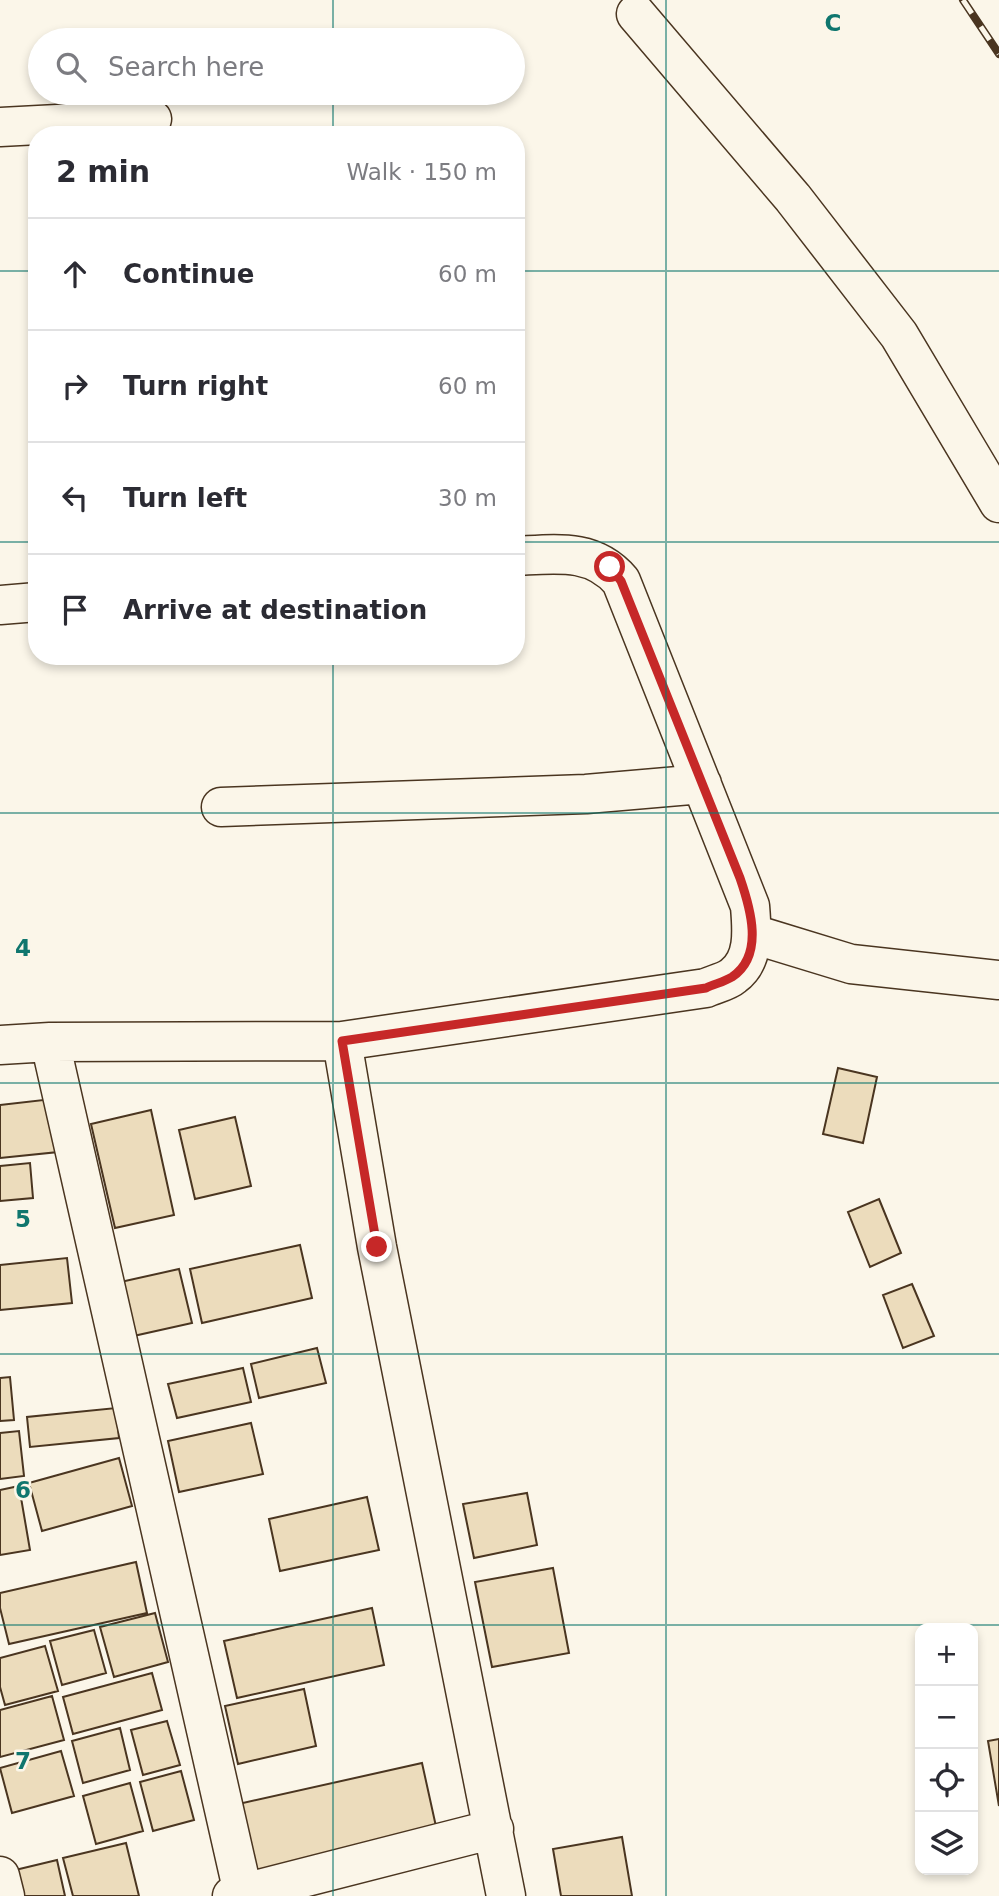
<!DOCTYPE html>
<html lang="en">
<head>
<meta charset="utf-8">
<style>
	:root { --surface:#fff; --page:#f2f2f3; --text:#2b2b33; --muted:#7c7c81; --line:#e1e1e2 }
	body { margin:0; font-family:"DejaVu Sans",sans-serif; background:var(--page); color:var(--text) }
	.controls { position:absolute; right:21px; bottom:21px; display:grid; overflow:hidden; border-radius:14px; box-shadow:0 4px 10px #0003 }
	.controls button { width:63px; height:63px; display:grid; place-items:center; padding:0; border:0; border-bottom:2px solid var(--line); background:var(--surface); color:var(--text); font:35px sans-serif }
	.stop { position:absolute; width:21px; height:21px; margin:-16px; border:5px solid #c62828; border-radius:50%; background:#fff }
	.stop.end { background:#c62828; border-color:#fff; box-shadow:0 2px 7px #0008 }
	.list { margin:0; padding:0; list-style:none }
	h2 { display:flex; justify-content:space-between; align-items:center; height:91px; margin:0; padding:0 28px; font-size:30px }
	h2 small { font-size:23px; font-weight:400; color:var(--muted) }
	.list li { display:grid; grid-template-columns:46px 1fr auto; gap:21px; align-items:center; box-sizing:border-box; height:112px; padding:0 28px; border-top:2px solid var(--line) }
	.list b { display:block; font-size:26px; white-space:nowrap }
	.list em { font-size:23px; font-style:normal; color:var(--muted) }
	.icon { flex:none; width:38px; height:38px; fill:none; stroke:currentColor; stroke-width:2; stroke-linecap:round; stroke-linejoin:round }
	.map { position:relative; flex:none; width:999px; height:1896px; overflow:hidden }
	.search { position:absolute; background:var(--surface); box-shadow:0 4px 10px #0003; left:28px; top:28px; width:497px; height:77px; display:flex; align-items:center; gap:18px; box-sizing:border-box; padding:0 24px; border-radius:38px; color:var(--muted); font-size:26px }
	.panel { position:absolute; background:var(--surface); box-shadow:0 4px 10px #0003; left:28px; top:126px; width:497px; height:539px; border-radius:28px }
	.map>svg:first-child { display:block }
	.building { fill:#ecdcbc; stroke:#4a3520; stroke-width:2 }
	.lines { fill:none; stroke-linecap:round; stroke-linejoin:round }
	.minor-casing { stroke:#4a3520; stroke-width:41 }
	.minor { stroke:#fbf6e9; stroke-width:38 }
	.rail-casing { stroke:#4a3520; stroke-width:8 }
	.rail { stroke:#fbf6e9; stroke-width:5; stroke-dasharray:16; stroke-linecap:butt }
	.route { stroke:#c62828; stroke-width:9 }
	.grid { fill:none; stroke:#0f766e; stroke-width:2; stroke-opacity:0.55 }
	.grid-label { font-size:23px; text-anchor:middle; font-weight:bold; fill:#0f766e; stroke:#fbf6e9; stroke-width:5; stroke-linejoin:round; paint-order:stroke }
</style>
</head>
<body>
<div class="map">
<svg width="999" height="1896" viewBox="0 0 999 1896">
	<rect width="100%" height="100%" fill="#fbf6e9"/>
	<path class="building" d="M838,1068L877,1077L863,1143L823,1134Z
		M52,1099L58,1152L0,1158V1105Z
		M151,1110L174,1215L115,1228L91,1124Z
		M235,1117L251,1186L195,1199L179,1130Z
		M30,1163L33,1198L0,1201V1166Z
		M879,1199L901,1253L870,1267L848,1212Z
		M300,1245L312,1298L202,1323L190,1269Z
		M67,1258L72,1303L0,1310V1265Z
		M179,1269L192,1323L129,1337L116,1283Z
		M912,1284L934,1336L903,1348L883,1295Z
		M317,1348L326,1383L259,1398L251,1364Z
		M243,1368L251,1402L177,1418L168,1384Z
		M10,1377L14,1420L0,1421V1378Z
		M116,1408L119,1438L30,1447L27,1417Z
		M251,1423L263,1474L179,1492L168,1441Z
		M19,1431L24,1476L0,1479V1433Z
		M119,1458L132,1506L42,1531L29,1483Z
		M19,1486L30,1550L0,1555V1490Z
		M527,1493L537,1545L474,1558L463,1504Z
		M367,1497L379,1550L280,1571L269,1519Z
		M136,1562L147,1613L9,1644L0,1608V1593Z
		M553,1568L569,1653L492,1667L475,1582Z
		M372,1608L384,1665L237,1698L224,1641Z
		M155,1613L168,1662L114,1677L100,1627Z
		M94,1630L106,1673L62,1685L50,1641Z
		M45,1646L58,1691L5,1705L0,1687V1658Z
		M152,1673L162,1710L73,1734L63,1697Z
		M304,1689L316,1746L238,1764L225,1706Z
		M52,1696L64,1740L0,1757V1710Z
		M167,1721L180,1765L143,1775L131,1730Z
		M120,1728L130,1770L83,1783L72,1741Z
		M999,1739V1806L988,1741Z
		M61,1751L74,1796L12,1813L0,1768Z
		M422,1763L437,1831L249,1873L234,1805Z
		M181,1771L194,1820L153,1831L140,1782Z
		M130,1783L143,1831L96,1844L83,1796Z
		M622,1837L632,1896H561L553,1849Z
		M126,1843L139,1896H73L63,1858Z
		M57,1860L65,1896H17L11,1871Z"/>
	<g class="lines">
		<defs>
			<path id="minor" d="M636,14L793,198L899,335L999,503
				M0,127L152,119
				M0,605L37,602
				M221,807L586,794L702,784
				M753,934L851,964L999,980
				M342,1041L377,1247L506,1896
				M50,1042L243,1893
				M0,1045L50,1042L342,1041L706,988C714,984 726,982 733,976C755,960 752,930 750,906L621,581C593,548 556,554 516,556
				M0,1876L5,1896
				M232,1896L494,1829"/>
		</defs>
		<use href="#minor" class="minor-casing"/>
		<use href="#minor" class="minor"/>
		<defs>
			<path id="rail" d="M963,0L999,54"/>
		</defs>
		<use href="#rail" class="rail-casing"/>
		<use href="#rail" class="rail"/>
	</g>
	<g class="lines">
		<path class="route" d="M377,1247L342,1041L706,988C714,984 724,982 732,977C765,955 750,907 740,878L621,581L610,567"/>
	</g>
	<path class="grid" d="M333,0V40M666,0V1896M333,93V135M0,271H37M516,271H999M0,542H37M516,542H999M333,656V1896M0,813H999M0,1083H999M0,1354H999M0,1625H999"/>
	<g class="grid-label">
		<text x="833" y="31">C</text>
		<text x="23" y="956">4</text>
		<text x="23" y="1227">5</text>
		<text x="23" y="1498">6</text>
		<text x="23" y="1769">7</text>
	</g>
</svg>
<div class="controls">
<button>+</button>
<button>−</button>
<button><svg class="icon" aria-label="locate" viewBox="0 0 24 24"><circle cx="12" cy="12" r="6"/><path d="M12 2v4M12 18v4M2 12h4M18 12h4"/></svg></button>
<button><svg class="icon" aria-label="layers" viewBox="0 0 24 24"><path d="M12 4l9 5-9 5-9-5zM3 14l9 5 9-5"/></svg></button>
</div>
<div class="stop" style="left:610px;top:567px"></div>
<div class="stop end" style="left:377px;top:1247px"></div>
<div class="search"><svg class="icon" aria-label="search" viewBox="0 0 24 24"><circle cx="10" cy="10" r="6"/><path d="M15 15l6 6"/></svg>Search here</div>
<section class="panel">
<h2>2 min<small>Walk · 150 m</small></h2>
<ul class="list">
<li><svg class="icon" aria-label="ahead" viewBox="0 0 24 24"><path d="M12 20V5M6 11l6-6 6 6"/></svg><div><b>Continue</b></div><em>60 m</em></li>
<li><svg class="icon" aria-label="right" viewBox="0 0 24 24"><path d="M7 20v-9h11M14 6l5 5-5 5"/></svg><div><b>Turn right</b></div><em>60 m</em></li>
<li><svg class="icon" aria-label="left" viewBox="0 0 24 24"><path d="M17 20v-9H6M10 6l-5 5 5 5"/></svg><div><b>Turn left</b></div><em>30 m</em></li>
<li><svg class="icon" aria-label="arrive" viewBox="0 0 24 24"><path d="M6 21V4h12l-3 4 3 4H6"/></svg><div><b>Arrive at destination</b></div></li>
</ul>
</section>
</div>
</body>
</html>
